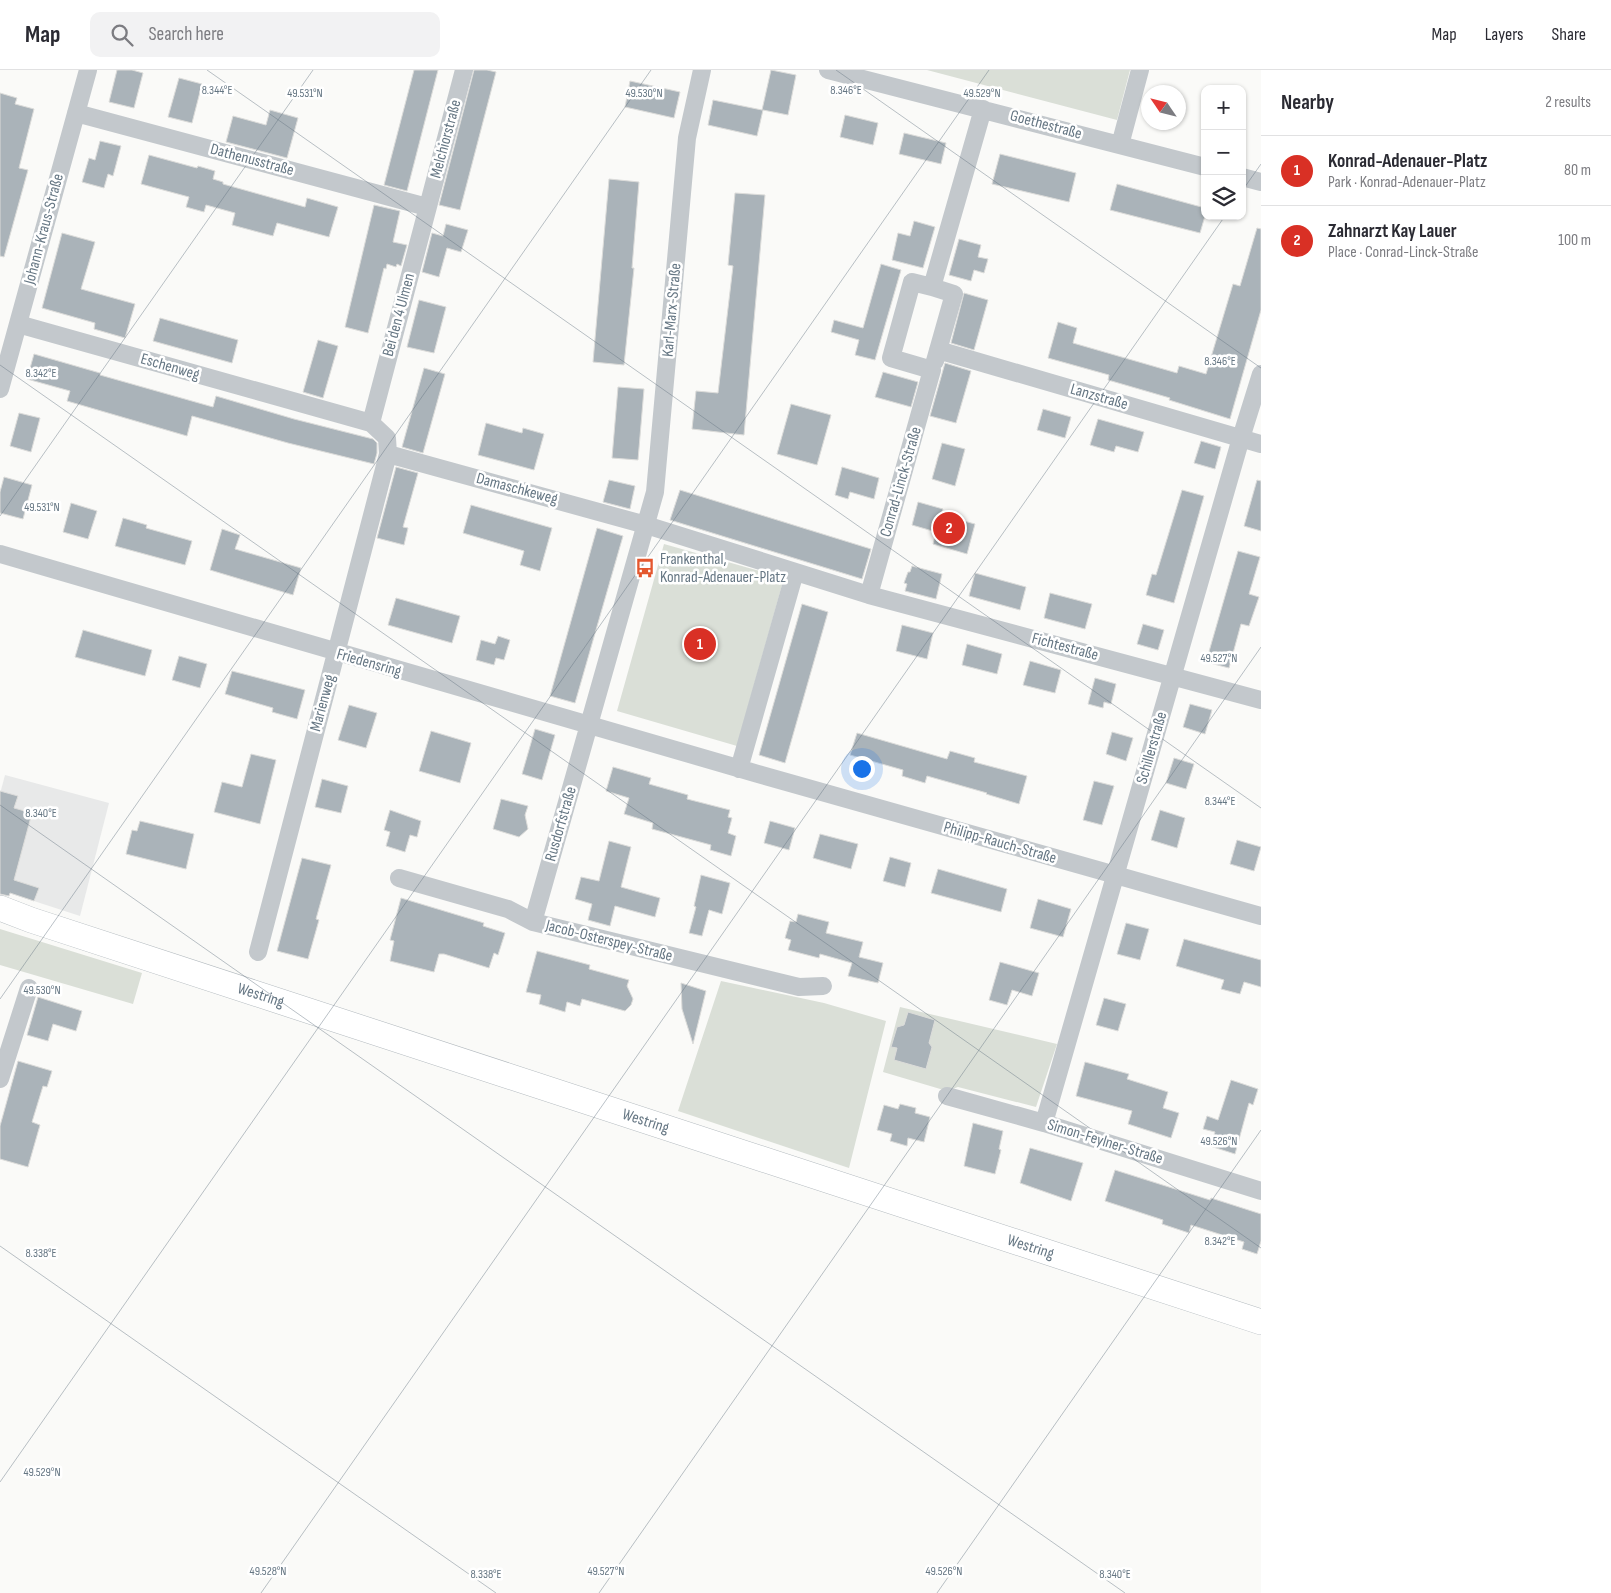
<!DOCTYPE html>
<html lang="en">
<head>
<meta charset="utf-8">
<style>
	:root { --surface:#fff; --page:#f2f2f3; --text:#2b2b33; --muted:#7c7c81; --line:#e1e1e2; --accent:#d93025 }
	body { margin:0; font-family:"Sofia Sans Condensed",sans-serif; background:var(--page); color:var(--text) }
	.controls { position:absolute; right:15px; top:15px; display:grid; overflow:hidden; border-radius:10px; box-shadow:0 1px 4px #0004 }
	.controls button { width:45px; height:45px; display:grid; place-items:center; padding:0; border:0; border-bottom:1px solid var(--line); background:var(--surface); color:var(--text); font:25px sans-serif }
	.compass { position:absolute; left:1141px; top:15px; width:45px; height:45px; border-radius:50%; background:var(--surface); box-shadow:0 1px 4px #0004; rotate:305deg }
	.you { position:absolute; left:861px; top:698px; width:18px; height:18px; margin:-12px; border:4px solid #fff; border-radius:50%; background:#1a73e8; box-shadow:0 0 0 8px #1a73e833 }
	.badge { display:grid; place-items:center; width:32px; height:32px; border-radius:50%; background:var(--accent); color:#fff; font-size:16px; font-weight:700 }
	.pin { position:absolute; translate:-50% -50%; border:2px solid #fff; box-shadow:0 1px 5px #0006 }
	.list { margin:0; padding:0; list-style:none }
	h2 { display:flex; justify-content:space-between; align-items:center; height:65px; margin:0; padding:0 20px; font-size:21px }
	h2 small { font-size:16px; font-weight:400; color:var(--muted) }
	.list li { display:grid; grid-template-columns:32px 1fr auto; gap:15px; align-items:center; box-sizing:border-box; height:70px; padding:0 20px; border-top:1px solid var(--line) }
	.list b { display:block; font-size:19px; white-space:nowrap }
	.list p { margin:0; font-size:16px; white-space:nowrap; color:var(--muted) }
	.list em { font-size:16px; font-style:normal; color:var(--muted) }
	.icon { flex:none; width:28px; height:28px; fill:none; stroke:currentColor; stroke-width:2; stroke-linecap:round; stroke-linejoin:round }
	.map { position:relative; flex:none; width:1261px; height:1523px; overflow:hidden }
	header { display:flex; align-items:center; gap:30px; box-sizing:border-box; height:70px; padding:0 25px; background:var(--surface); border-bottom:1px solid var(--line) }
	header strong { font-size:24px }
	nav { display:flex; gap:28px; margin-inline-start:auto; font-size:18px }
	.search { width:350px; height:45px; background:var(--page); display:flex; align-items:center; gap:12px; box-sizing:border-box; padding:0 18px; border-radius:10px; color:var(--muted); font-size:19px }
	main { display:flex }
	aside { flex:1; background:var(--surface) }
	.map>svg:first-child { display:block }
	.built { fill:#e8e9e9 }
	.green { fill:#dadfd7 }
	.building { fill:#aab3b9; stroke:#dcdcda }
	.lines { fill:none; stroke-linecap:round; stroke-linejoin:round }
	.secondary-casing { stroke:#b3babf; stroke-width:26 }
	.minor { stroke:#c3c8cc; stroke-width:18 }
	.secondary { stroke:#fff; stroke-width:25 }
	.ticks { fill:none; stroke:#657683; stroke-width:1; stroke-opacity:0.45 }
	.labels { text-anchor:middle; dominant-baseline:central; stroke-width:5; stroke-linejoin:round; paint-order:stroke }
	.street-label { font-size:16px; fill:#657683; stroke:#fff }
	.poi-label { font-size:16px; fill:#657683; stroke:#fff; text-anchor:start }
	.ticks-label { font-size:12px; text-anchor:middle; fill:#657683; stroke:#fff; stroke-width:5; stroke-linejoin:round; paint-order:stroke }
</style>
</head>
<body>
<header>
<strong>Map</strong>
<div class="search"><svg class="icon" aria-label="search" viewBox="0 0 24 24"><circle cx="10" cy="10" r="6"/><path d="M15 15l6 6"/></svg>Search here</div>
<nav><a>Map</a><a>Layers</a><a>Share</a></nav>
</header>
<main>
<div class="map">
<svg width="1261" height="1523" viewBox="0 0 1261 1523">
	<rect width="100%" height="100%" fill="#fafaf8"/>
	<path class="built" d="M5,705L109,733L80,846L0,820V724Z"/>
	<path class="green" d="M927,0H1130L1117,50Z
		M664,474L784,508L737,676L617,641Z
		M0,859L142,903L133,934L0,895Z
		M721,911L824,933L886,951L849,1098L678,1041Z
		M900,937L1057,974L1036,1037L958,1017L947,1021L883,1002Z"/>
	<path class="building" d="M117,0H132L143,3L134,38L109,32Z
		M414,0H438L407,121L384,115Z
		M474,0H487L496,2L460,140L439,135Z
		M771,0L796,5L788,45L763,40L757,66L708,55L713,30L762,40Z
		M179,8L202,14L192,53L168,47Z
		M630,11L680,22L674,48L625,37Z
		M0,23L17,28L15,34L34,39L19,98L28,100L4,187L0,186Z
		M270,40L298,48L287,88L226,72L233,46L266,55Z
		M845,45L878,53L873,75L840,67Z
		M904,63L946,73L941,94L899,84Z
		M100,71L121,76L113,106L108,104L104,118L82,112L89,88L95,90Z
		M1000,84L1076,103L1069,132L992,114Z
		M149,85L197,98L198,96L215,101L213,109L223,112V114L305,137L307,128L338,137L329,167L277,153L273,166L232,155L235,143L206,135L204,142L186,137L189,127L141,114Z
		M609,109L639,112L632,198H634L624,295L593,292Z
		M1117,114L1205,138V146L1200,163L1110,140Z
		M735,123L765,125L744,365L692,359L696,321L718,323L733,196L728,195Z
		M374,135L400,141L393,172L407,175L401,196L397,194L396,197L387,194L386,199L384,198L368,263L345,257Z
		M914,151L935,157L923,198L892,190L898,163L910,166Z
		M446,154L468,160L461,182L447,178L439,207L422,202L432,163L443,166Z
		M1257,158L1261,159V240L1230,349L1169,330L1170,328L1108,310L1109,305L1048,288L1058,252L1077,258L1073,273L1177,303L1179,296L1206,304L1233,214L1240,216Z
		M62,163L95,172L81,219L135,234L125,268L94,259L95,253L42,238Z
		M959,169L981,175L978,187L988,189L984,203L974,200L971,211L949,205Z
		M881,194L901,200L875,290L855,285L859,270L831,262L834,250L863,258Z
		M964,223L988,230L974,280L951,273Z
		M419,230L446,237L434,283L407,277Z
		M160,248L238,270L232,293L153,271Z
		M318,270L338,276L323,328L303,322Z
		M34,284L100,303V305L213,337L216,326L294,349L373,369L377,373V383L374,394L288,373L192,346L187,366L67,331L70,321L27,309Z
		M945,293L971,301L956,353L930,346Z
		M424,298L445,304L423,383L402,377Z
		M883,302L918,312L911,337L875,327Z
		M618,317L644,319L638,390L612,388Z
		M791,334L831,345L817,395L777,384Z
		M1043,339L1071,347L1065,368L1037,360Z
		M19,343L40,348L31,382L10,376Z
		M1098,349L1144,362L1138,382L1116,376L1114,382L1090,375Z
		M486,353L522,363L523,358L544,364L534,400L478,385Z
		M1201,371L1221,377L1215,399L1194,393Z
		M942,373L965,379L955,416L932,409Z
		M396,397L418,403L403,457L408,458L404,475L377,468Z
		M842,397L879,408L874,429L850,422L848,429L835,425Z
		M4,407L32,415L23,449L0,443V422Z
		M609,410L635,416L630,439L603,432Z
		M1257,410L1261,411V461L1244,456Z
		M680,420L871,479L862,509L670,450Z
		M1182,420L1204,426L1174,533L1146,525L1152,504L1156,505Z
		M918,432L943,439L941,445L975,454L967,484L933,474L936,462L912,455Z
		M71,433L97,441L88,469L63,462Z
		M471,435L552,458L540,501L520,495L524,481L463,463Z
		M123,448L147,455L146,458L192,471L185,495L115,476Z
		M597,458L623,466L575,633L550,626Z
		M222,459L240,465L235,479L301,498L293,525L210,500Z
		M1238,481L1260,487L1249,524L1259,527L1249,556L1241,554L1229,598L1206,592Z
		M912,496L942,504L936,529L905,521L907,514L904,513L908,502H910Z
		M975,503L1026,517L1020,540L969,526Z
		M1050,523L1092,534L1085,559L1044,548Z
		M396,528L460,546L452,573L388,555Z
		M802,534L828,542L785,693L759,685Z
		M1143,554L1164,560L1158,580L1137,574Z
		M902,555L933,563L927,589L896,581Z
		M83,560L152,580L145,606L75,587Z
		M498,566L510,570L504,590L496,588L494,595L476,590L481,570L495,574Z
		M967,574L1002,584L997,604L962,595Z
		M179,586L207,594L200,618L172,610Z
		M1030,591L1061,600L1055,623L1023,615Z
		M232,601L305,620L297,649L272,642L273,638L225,624Z
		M1095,608L1116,614L1111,634L1104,632L1103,638L1088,634Z
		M1190,634L1212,640L1205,664L1183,657Z
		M349,635L377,643L366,678L338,670Z
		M535,659L555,665L542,710L522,704Z
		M431,661L471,673L460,713L419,701Z
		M1112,662L1133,668L1126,691L1106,684Z
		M857,663L947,689L950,681L975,688L974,692L1027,706L1019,734L986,724L987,723L927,706L925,713L902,706L903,700L850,685Z
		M251,684L276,690L260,754L214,742L222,712L242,717Z
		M1174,688L1194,694L1186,719L1166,713Z
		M613,697L651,708L649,714L688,725L687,729L730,740L728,747L732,748L728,763L736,766L731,786L710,780L711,775L652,759L653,753L624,744L629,728L606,721Z
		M322,709L348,716L341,743L315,737Z
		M1094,711L1114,716L1102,755L1083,750Z
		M0,721L18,726L14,738L32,743L14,810L39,818L34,831L10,823L9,826L0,824Z
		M501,729L528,736L525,745L528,759L519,767L493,759Z
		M390,740L421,751L417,767L410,765L405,782L386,776L390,762L384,760Z
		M1160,740L1185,748L1177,778L1151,770Z
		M140,751L194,764L186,799L126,784L132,760L137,761Z
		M770,751L795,758L789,780L764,773Z
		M820,764L858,774L851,799L813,788Z
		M1237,770L1261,777L1254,801L1230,794Z
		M609,771L631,777L621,817L660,828L655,847L615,836L610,856L588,850L592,834L575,829L581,807L599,811Z
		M890,787L911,793L905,817L883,811Z
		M302,788L331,795L316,849L319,850L308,889L277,881Z
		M938,799L1007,819L1001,842L931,823Z
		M701,805L730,813L722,844L709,840L702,866L689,863L696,837L694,836Z
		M401,828L484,853L483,856L505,863L498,885L494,883L489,898L444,884H439L434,902L390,891L394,871L390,870Z
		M1038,829L1071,839L1063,867L1030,858Z
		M798,844L829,852L826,863L863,872L859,887L883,893L878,913L848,906L852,893L820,884L819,888L788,880L791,870L785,868L790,851L796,852Z
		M1126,853L1149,859L1140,890L1117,884Z
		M1184,869L1261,890V917L1244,912L1240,924L1221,919L1224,910L1176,896Z
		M537,881L590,895L589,899L629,910L627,916L633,929L631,935L625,941L582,929L580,936L567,932L565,942L539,934L541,925L526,922Z
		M1000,892L1039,903L1032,926L1012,920L1007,935L989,930Z
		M681,913L706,921L693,974L682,939Z
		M38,927L82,941L76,961L53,954L48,971L27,965Z
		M1104,928L1126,934L1118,961L1096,955Z
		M908,942L935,950L929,973L932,977L926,999L894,990L897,978L891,977L897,957L904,955Z
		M18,991L52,1001L47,1017L43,1016L32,1052L40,1055L28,1097L0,1089V1056Z
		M1085,992L1129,1004L1127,1009L1168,1022L1163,1038L1179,1043L1171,1068L1128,1054L1132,1041L1076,1026Z
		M1231,1010L1258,1019L1253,1035L1249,1033L1235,1084L1210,1076L1215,1062L1203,1059L1207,1046L1218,1050Z
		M900,1034L916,1038L915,1043L930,1047L924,1072L908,1068L907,1076L890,1071L892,1064L877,1060L884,1035L898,1039Z
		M973,1053L1003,1061L999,1079L1001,1080L995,1104L964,1096Z
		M1030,1078L1083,1093L1071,1131L1020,1113Z
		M1115,1100L1210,1130L1211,1128L1261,1144V1171L1257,1184L1242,1179L1244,1172L1191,1155L1189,1163L1162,1154L1163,1150L1105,1131Z"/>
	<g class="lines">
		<defs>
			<g id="secondary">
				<path id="s1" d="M0,838L31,850L1261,1252"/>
			</g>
		</defs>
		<use href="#secondary" class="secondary-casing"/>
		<path class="minor" d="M828,0L1205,97
			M76,43L427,137
			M1120,75L1140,0
			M1242,107L1261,112
			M932,217L954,224L935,291
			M18,254L371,353L387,368L388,384L258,882
			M938,280L1261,374
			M0,319L88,0
			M371,353L464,0
			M388,384L646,455L869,525L1261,630
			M0,484C419,608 840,728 1261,846
			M869,525L932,300L891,288L912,212L932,217L983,39
			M739,699L795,502
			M399,808L508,839L533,852L799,917L823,916
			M533,852L655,422L687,68L702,0
			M0,1009L29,918
			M947,1026L1044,1053L1261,1121
			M1044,1053L1241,368L1261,304"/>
		<use href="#secondary" class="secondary"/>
	</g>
	<path class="ticks" d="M207,0L1261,738M836,0L1261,298M1242,121L1261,94M0,295L1261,1178M0,446L313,0M0,735L1125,1523M0,929L651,0M0,1176L496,1523M0,1412L989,0M261,1523L1225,146M599,1523L1261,577M937,1523L1261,1060"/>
	<defs>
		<symbol id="bus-bare" viewBox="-9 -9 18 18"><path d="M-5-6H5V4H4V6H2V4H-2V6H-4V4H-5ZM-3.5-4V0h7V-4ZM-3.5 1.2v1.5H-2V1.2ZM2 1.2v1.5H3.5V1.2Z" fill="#e4572e" stroke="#fff" stroke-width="2.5" paint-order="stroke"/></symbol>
	</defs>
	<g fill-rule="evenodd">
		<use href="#bus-bare" x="631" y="484" width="28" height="28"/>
	</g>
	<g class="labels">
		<g class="street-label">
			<text transform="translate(1046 55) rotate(15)">Goethestraße</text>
			<text transform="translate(446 69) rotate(-75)">Melchiorstraße</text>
			<text transform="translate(252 90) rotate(15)">Dathenusstraße</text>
			<text transform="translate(44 159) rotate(-75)">Johann-Kraus-Straße</text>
			<text transform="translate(672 240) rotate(-85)">Karl-Marx-Straße</text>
			<text transform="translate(399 245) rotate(-75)">Bei den 4 Ulmen</text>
			<text transform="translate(170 297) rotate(16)">Eschenweg</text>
			<text transform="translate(1099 327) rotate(16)">Lanzstraße</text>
			<text transform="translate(901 412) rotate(-74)">Conrad-Linck-Straße</text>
			<text transform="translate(517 419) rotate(15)">Damaschkeweg</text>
			<text transform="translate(1065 577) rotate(15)">Fichtestraße</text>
			<text transform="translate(369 593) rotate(16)">Friedensring</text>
			<text transform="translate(323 633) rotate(-75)">Marienweg</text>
			<text transform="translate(1152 678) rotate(-74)">Schillerstraße</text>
			<text transform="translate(561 754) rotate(-74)">Rusdorfstraße</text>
			<text transform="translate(1000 773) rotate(16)">Philipp-Rauch-Straße</text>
			<text transform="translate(609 871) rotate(14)">Jacob-Osterspey-Straße</text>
			<text stroke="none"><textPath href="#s1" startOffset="275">Westring</textPath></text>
			<text stroke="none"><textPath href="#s1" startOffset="680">Westring</textPath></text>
			<text transform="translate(1105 1072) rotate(17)">Simon-Feylner-Straße</text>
			<text stroke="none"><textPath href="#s1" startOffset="1085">Westring</textPath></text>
		</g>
		<g class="poi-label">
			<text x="660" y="489">Frankenthal,<tspan x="660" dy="18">Konrad-Adenauer-Platz</tspan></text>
		</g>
	</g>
	<g class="ticks-label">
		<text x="846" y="24">8.346°E</text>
		<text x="217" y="24">8.344°E</text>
		<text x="305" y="27">49.531°N</text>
		<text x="644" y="27">49.530°N</text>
		<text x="982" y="27">49.529°N</text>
		<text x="1220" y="295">8.346°E</text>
		<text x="41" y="307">8.342°E</text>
		<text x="42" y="441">49.531°N</text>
		<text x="1219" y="592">49.527°N</text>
		<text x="1220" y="735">8.344°E</text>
		<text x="41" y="747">8.340°E</text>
		<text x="42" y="924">49.530°N</text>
		<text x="1219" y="1075">49.526°N</text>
		<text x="1220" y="1175">8.342°E</text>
		<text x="41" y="1187">8.338°E</text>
		<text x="42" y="1406">49.529°N</text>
		<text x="268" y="1505">49.528°N</text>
		<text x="606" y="1505">49.527°N</text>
		<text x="944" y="1505">49.526°N</text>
		<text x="486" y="1508">8.338°E</text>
		<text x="1115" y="1508">8.340°E</text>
	</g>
</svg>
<div class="controls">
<button>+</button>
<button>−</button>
<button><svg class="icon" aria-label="layers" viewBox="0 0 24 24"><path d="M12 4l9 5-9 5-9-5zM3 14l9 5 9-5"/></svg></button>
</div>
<svg class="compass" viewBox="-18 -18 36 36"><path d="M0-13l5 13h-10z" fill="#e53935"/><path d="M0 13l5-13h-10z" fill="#7c7c81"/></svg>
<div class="you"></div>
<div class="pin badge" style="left:700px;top:574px">1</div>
<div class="pin badge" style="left:949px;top:458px">2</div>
</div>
<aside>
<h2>Nearby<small>2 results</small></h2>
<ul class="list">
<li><span class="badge">1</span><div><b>Konrad-Adenauer-Platz</b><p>Park · Konrad-Adenauer-Platz</p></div><em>80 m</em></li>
<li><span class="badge">2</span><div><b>Zahnarzt Kay Lauer</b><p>Place · Conrad-Linck-Straße</p></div><em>100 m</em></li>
</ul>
</aside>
</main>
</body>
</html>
